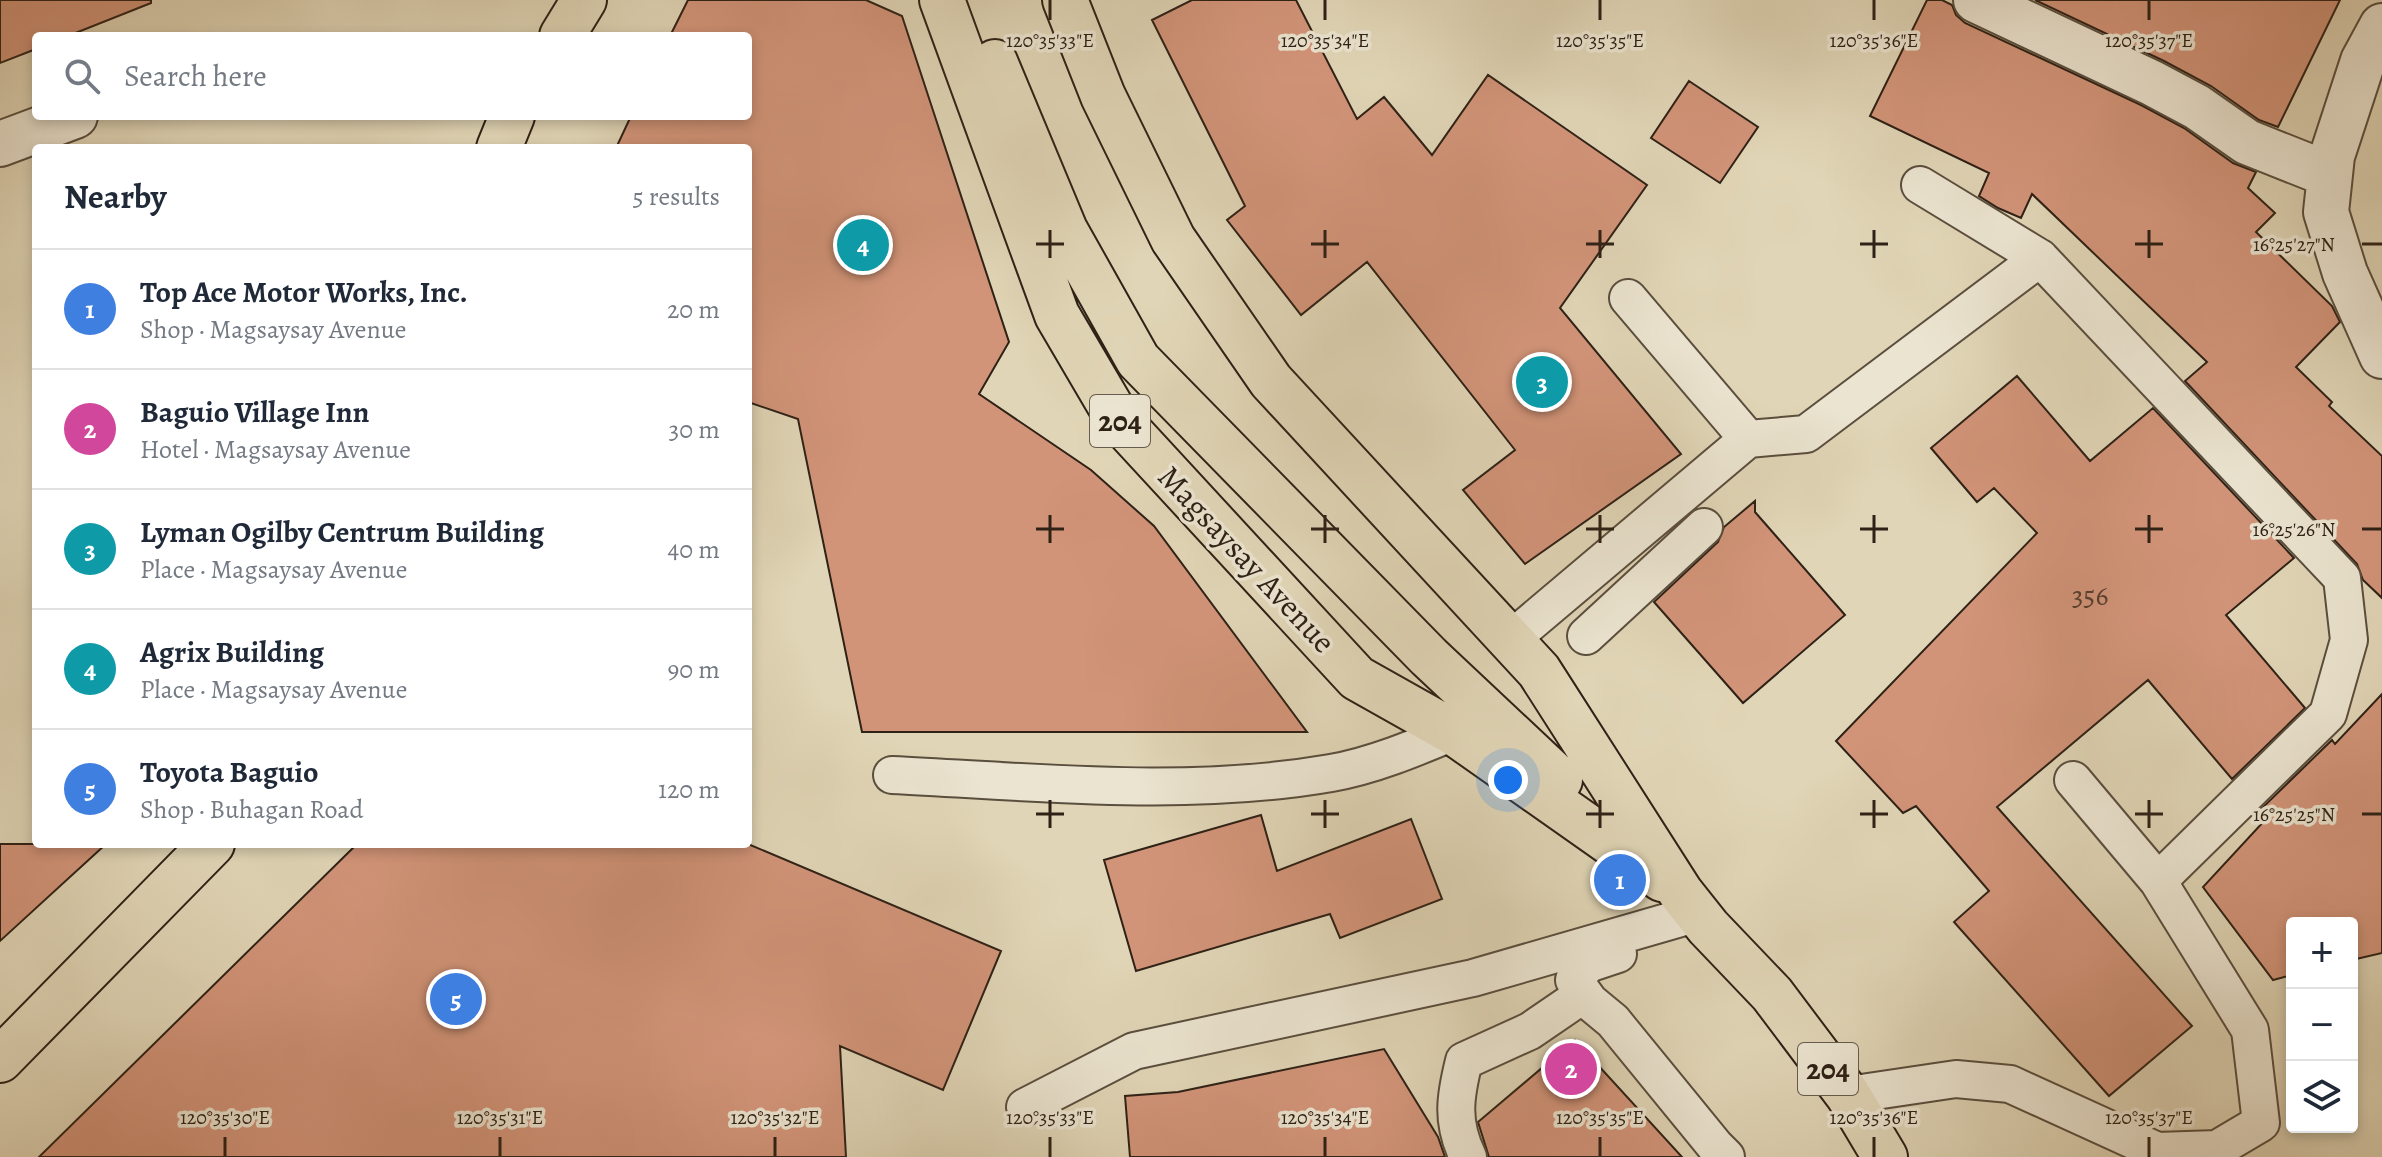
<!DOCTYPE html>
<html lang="en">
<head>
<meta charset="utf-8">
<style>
	:root { --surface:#fff; --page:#f2f2f3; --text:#1f2937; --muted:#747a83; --line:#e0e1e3; --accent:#db2777 }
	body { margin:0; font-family:Alegreya,serif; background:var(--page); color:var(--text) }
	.controls { position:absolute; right:24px; bottom:24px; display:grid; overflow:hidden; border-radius:8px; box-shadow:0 4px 12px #0003 }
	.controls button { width:72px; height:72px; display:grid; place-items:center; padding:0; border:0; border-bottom:2px solid var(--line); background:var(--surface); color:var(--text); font:40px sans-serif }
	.you { position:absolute; left:1508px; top:780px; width:28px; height:28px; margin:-20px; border:6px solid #fff; border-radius:50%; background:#1a73e8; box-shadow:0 0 0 12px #1a73e833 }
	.badge { display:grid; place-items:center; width:52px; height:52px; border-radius:50%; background:var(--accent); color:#fff; font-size:26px; font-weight:700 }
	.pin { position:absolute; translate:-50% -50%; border:4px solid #fff; box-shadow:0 2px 8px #0006 }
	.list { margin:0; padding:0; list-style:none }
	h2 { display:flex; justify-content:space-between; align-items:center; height:104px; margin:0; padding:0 32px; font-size:34px }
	h2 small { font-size:26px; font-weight:400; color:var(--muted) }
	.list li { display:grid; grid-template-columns:52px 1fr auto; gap:24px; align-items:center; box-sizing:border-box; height:120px; padding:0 32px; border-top:2px solid var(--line) }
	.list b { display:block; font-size:30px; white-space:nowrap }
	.list p { margin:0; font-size:26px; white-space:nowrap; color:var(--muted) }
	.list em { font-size:26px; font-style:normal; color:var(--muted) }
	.icon { flex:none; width:44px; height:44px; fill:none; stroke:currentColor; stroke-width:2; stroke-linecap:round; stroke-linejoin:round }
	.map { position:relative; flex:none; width:2382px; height:1157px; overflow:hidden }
	.search { position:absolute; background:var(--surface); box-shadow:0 4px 12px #0003; left:32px; top:32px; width:720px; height:88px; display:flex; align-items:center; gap:20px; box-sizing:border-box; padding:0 28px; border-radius:8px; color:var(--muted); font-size:30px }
	.panel { position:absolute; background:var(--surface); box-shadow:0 4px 12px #0003; left:32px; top:144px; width:720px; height:704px; border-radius:8px }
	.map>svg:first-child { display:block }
	.building { fill:#d29479; stroke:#2e2116; stroke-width:2 }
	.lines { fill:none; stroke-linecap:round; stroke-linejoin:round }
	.lane-casing { stroke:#5a4e3e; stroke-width:40 }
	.street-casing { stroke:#5a4e3e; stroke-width:48 }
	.primary-casing { stroke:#2e2116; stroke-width:48 }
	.highway-casing { stroke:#2e2116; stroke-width:48 }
	.path { stroke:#2e2116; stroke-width:5; stroke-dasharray:6 4; stroke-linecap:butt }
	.lane { stroke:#ebe4d0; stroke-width:36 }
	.street { stroke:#ebe4d0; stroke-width:44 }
	.primary { stroke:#e0d5b6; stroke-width:44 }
	.highway { stroke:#e0d5b6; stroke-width:44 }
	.ticks { fill:none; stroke:#2e2116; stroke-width:3 }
	.labels { text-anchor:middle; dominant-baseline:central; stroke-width:7; stroke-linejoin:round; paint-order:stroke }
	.number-label { font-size:28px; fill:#573e2f }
	.shield { fill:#ebe4d0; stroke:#675c4e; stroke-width:2 }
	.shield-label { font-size:30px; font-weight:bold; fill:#2e2116 }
	.street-label { font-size:32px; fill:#2e2116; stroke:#ebe4d0 }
	.ticks-label { font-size:20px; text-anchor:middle; fill:#2e2116; stroke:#ebe4d0; stroke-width:7; stroke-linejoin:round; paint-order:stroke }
</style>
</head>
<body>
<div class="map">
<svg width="2382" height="1157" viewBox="0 0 2382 1157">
	<rect width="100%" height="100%" fill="#e0d5b6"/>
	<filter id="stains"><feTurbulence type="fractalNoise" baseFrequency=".0025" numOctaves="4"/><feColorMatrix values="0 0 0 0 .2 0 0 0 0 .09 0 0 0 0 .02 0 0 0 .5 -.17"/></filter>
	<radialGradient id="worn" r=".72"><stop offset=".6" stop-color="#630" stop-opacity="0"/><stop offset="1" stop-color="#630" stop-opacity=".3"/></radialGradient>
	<path class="building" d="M0,0H151V3L68,36H36V49L0,63Z
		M688,0H866L902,16L1009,342L979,394L1091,470L1154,526L1307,732H862L798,419L748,402V148H616L631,116H748V36H670Z
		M1192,0H1296L1357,119L1384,97L1432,155L1488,75L1647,185L1560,308L1681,454L1525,564L1463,490L1515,450L1367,262L1301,315L1227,220L1245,206L1152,20Z
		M1927,0H1942L1952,5L1956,15L1965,23L2141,105L2184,128L2233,163L2256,172L2248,188L2275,213L2256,232L2332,306L2340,322L2296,367L2332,402L2329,406L2382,456V598L2363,580L2357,564L2185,381L2207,362L2032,194L2021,218L1998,208L1979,196L1989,173L1870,116Z
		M2035,0H2340L2278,127L2259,120L2211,86L2164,61Z
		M1689,81L1758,127L1720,183L1651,138Z
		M2017,376L2090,461L2153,408L2294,558L2226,615L2305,708L2232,779L2148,680L1997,807L2192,1026L2109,1096L1954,922L1989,891L1916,806L1903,813L1836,741L2037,533L1994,488L1977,502L1931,448Z
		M1755,501V512L1845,615L1743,703L1654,602L1718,542L1724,527Z
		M2382,694V953L2352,960V923H2292V975L2273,980L2203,887L2266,819L2259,811L2332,740L2335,744Z
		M1261,815L1277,871L1411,819L1442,899L1340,938L1330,914L1136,971L1104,860Z
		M0,844H106L0,941Z
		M357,844H748L1001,951L943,1090L840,1046L846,1157H39Z
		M1575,1040L1682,1157H1489L1478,1122Z
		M1384,1049L1438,1137L1445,1157H1130L1125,1096L1178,1092Z"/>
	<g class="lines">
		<defs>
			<path id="lane" d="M1920,185L2040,258
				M1628,298L1748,439
				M1586,636L1704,527
				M1510,640L1748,439L1806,434L2040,258L2342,578L2349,640L2328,714L2158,881L2250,1030L2261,1123L2217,1149L2157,1151L2010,1084L1956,1079L1848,1095
				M892,775C1038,782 1187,798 1331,773C1372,766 1415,748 1453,732
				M2073,780L2158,881
				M1618,954L1588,964L1574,980L1590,1002L1613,1021L1715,1146L1726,1157
				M1025,1107L1134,1051L1473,978L1698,913
				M1468,1157C1451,1122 1455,1097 1464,1061L1530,1031L1584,994"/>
			<path id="street" d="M1976,0L2152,83L2197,107L2247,142L2330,175
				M2382,26L2363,61L2332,156L2326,212L2345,273L2382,356
				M0,144L75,116"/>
			<path id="primary" d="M562,36L584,0
				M499,148L512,116
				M0,1060L212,844"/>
			<path id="highway" d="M942,0L1057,315L1118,419L1357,678L1453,732L1662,879
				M1065,0L1103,96L1173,239L1271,381L1539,671L1681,893L1708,927L1772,994L1848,1095L1885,1157
				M995,62L1065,230L1138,360L1429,657L1560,780"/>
		</defs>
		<use href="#lane" class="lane-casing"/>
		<use href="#street" class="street-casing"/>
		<use href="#primary" class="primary-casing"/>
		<use href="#highway" class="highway-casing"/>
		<path class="path" d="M493,34V36"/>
		<use href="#lane" class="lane"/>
		<use href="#street" class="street"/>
		<use href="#primary" class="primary"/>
		<use href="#highway" class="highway"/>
	</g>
	<path class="ticks" d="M1050,0V20M1325,0V20M1600,0V20M1874,0V20M2149,0V20M1050,230V258M1325,230V258M1600,230V258M1874,230V258M2149,230V258M1036,244H1064M1311,244H1339M1586,244H1614M1860,244H1888M2135,244H2163M2362,244H2382M1050,515V543M1325,515V543M1600,515V543M1874,515V543M2149,515V543M1036,529H1064M1311,529H1339M1586,529H1614M1860,529H1888M2135,529H2163M2362,529H2382M1050,800V828M1325,800V828M1600,800V828M1874,800V828M2149,800V828M1036,814H1064M1311,814H1339M1586,814H1614M1860,814H1888M2135,814H2163M2362,814H2382M225,1137V1157M500,1137V1157M775,1137V1157M1050,1137V1157M1325,1137V1157M1600,1137V1157M1874,1137V1157M2149,1137V1157"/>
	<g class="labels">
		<g class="number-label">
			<text x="2090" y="596">356</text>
		</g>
		<g class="shield">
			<rect x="1090" y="395" width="60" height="52" rx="6"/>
			<rect x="1798" y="1043" width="60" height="52" rx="6"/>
		</g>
		<g class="shield-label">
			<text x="1120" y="421">204</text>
			<text x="1828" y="1069">204</text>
		</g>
		<g class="street-label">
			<text transform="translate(1247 559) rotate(47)">Magsaysay Avenue</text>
		</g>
	</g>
	<g class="ticks-label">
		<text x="1050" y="47">120°35'33"E</text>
		<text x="1325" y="47">120°35'34"E</text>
		<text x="1600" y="47">120°35'35"E</text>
		<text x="1874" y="47">120°35'36"E</text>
		<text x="2149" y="47">120°35'37"E</text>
		<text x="2294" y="251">16°25'27"N</text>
		<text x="2294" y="536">16°25'26"N</text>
		<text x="2294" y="821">16°25'25"N</text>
		<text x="225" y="1124">120°35'30"E</text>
		<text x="500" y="1124">120°35'31"E</text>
		<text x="775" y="1124">120°35'32"E</text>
		<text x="1050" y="1124">120°35'33"E</text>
		<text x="1325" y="1124">120°35'34"E</text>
		<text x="1600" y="1124">120°35'35"E</text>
		<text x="1874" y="1124">120°35'36"E</text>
		<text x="2149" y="1124">120°35'37"E</text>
	</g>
	<rect width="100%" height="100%" filter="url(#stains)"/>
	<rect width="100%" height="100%" fill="url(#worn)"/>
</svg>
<div class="controls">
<button>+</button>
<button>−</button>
<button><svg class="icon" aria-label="layers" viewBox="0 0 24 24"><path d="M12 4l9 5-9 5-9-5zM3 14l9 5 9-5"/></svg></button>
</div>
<div class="you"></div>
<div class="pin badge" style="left:1620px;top:880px;background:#3f7fe0">1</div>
<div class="pin badge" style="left:1571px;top:1069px;background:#d1479c">2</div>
<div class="pin badge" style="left:1542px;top:382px;background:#0f9aa8">3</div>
<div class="pin badge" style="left:863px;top:245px;background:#0f9aa8">4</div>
<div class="pin badge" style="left:456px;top:999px;background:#3f7fe0">5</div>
<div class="search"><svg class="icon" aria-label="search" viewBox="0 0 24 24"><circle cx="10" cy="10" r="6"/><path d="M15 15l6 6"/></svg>Search here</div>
<section class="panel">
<h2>Nearby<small>5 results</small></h2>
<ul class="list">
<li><span class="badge" style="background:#3f7fe0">1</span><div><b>Top Ace Motor Works, Inc.</b><p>Shop · Magsaysay Avenue</p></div><em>20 m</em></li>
<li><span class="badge" style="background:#d1479c">2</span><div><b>Baguio Village Inn</b><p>Hotel · Magsaysay Avenue</p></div><em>30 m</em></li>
<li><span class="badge" style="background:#0f9aa8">3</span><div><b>Lyman Ogilby Centrum Building</b><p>Place · Magsaysay Avenue</p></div><em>40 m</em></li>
<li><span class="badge" style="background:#0f9aa8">4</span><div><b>Agrix Building</b><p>Place · Magsaysay Avenue</p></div><em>90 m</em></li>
<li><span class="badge" style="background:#3f7fe0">5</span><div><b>Toyota Baguio</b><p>Shop · Buhagan Road</p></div><em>120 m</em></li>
</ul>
</section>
</div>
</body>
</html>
